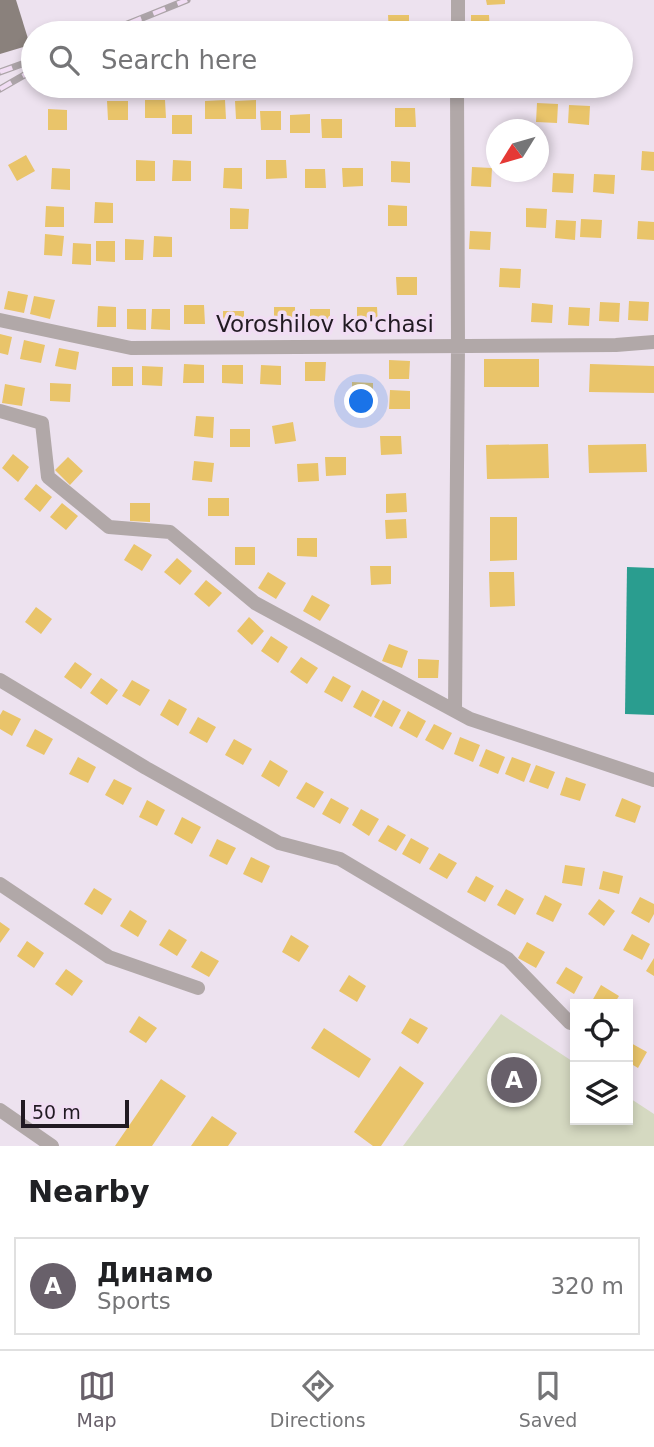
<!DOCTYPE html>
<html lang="en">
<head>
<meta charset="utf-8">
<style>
	:root { --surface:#fff; --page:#f6f6f6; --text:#202124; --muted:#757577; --line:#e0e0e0; --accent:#68606a }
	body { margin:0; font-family:"DejaVu Sans",sans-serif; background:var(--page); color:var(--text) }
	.controls { position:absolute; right:21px; bottom:21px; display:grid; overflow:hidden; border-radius:0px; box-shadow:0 4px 10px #0003 }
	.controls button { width:63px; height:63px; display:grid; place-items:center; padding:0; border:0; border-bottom:2px solid var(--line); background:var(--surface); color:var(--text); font:35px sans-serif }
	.compass { position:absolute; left:486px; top:119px; width:63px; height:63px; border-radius:50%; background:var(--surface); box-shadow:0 4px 10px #0003; rotate:233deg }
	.scale { position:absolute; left:21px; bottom:18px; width:108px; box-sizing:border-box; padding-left:7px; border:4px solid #211a22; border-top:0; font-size:19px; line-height:24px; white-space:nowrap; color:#211a22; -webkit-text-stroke:5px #f1ddf4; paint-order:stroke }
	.you { position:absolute; left:362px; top:402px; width:24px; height:24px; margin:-18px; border:5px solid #fff; border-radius:50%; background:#1a73e8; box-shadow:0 0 0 10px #1a73e833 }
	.badge { display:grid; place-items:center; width:46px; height:46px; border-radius:50%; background:var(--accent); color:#fff; font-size:23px; font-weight:700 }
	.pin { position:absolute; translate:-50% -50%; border:4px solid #fff; box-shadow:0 2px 7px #0006 }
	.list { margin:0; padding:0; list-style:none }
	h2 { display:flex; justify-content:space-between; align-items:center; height:91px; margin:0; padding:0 28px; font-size:30px }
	h2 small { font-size:23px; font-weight:400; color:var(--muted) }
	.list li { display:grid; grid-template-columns:46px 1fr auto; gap:21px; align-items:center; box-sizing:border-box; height:98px; margin:0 14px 14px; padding:0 14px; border:2px solid var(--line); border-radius:0px }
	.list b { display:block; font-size:26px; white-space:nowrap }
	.list p { margin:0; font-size:23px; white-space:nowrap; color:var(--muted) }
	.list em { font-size:23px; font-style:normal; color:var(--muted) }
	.icon { flex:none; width:38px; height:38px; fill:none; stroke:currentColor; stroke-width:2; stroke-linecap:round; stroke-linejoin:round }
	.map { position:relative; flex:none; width:654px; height:1146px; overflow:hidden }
	.search { position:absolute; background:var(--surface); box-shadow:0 4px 10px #0003; left:21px; right:21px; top:21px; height:77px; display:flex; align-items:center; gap:18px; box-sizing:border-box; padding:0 24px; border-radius:38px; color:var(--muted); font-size:26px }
	.sheet { height:203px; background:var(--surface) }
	nav { display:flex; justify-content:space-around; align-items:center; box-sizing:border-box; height:98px; border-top:2px solid var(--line); background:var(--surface); font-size:19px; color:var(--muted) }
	nav a { display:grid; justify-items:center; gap:4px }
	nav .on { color:var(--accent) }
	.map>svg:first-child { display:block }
	.green { fill:#d5d9c1 }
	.homes { fill:#e9c46a }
	.schools { fill:#2a9d8f }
	.industry { fill:#8a817c }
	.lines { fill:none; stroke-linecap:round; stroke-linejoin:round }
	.street { stroke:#b1a8a8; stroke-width:14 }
	.rail-casing { stroke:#aca4a8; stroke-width:7 }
	.rail { stroke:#f1ddf4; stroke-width:4.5; stroke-dasharray:13; stroke-linecap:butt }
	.labels { text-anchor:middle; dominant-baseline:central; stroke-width:7; stroke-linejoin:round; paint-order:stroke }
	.street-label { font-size:23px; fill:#211a22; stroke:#f1ddf4 }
</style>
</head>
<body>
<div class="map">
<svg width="654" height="1146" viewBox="0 0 654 1146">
	<rect width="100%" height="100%" fill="#ede2ef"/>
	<path class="green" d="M501,1014L575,1063V1120H628V1097L654,1114V1146H403Z"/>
	<path class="homes" d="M486,0H505V4L487,5Z
		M388,15H409V33H389Z
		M471,15H489L490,33H471Z
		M145,100H165L166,118H145Z
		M225,100L226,119H205V101Z
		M256,100V119H236L235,101Z
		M107,101H128V120H108Z
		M537,103L558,104L557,123L536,122Z
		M569,105L590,106L589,125L568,123Z
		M395,108H415L416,127H395Z
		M48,109L67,110V130H48Z
		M260,111H281V130H261Z
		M310,114V133H290V115Z
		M172,115H192V134H172Z
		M321,119H342V138H322Z
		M642,151L654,152V171L641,170Z
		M26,155L35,171L17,181L8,165Z
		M136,160L155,161V181H136Z
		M173,160L191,161V181H172Z
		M266,160H286L287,178L266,179Z
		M391,161L410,162V183L391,182Z
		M472,167L492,168L491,187L471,186Z
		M52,168L70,169V190L51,189Z
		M224,168H242V189L223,188Z
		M342,168H363V186L343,187Z
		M305,169H325L326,188H305Z
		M553,173L574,174L573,193L552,192Z
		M594,174L615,175L614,194L593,192Z
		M95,202L113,203V223H94Z
		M388,205L407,206V226H388Z
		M46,206L64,207V227H45Z
		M230,208L249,209L248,229H230Z
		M526,208L547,209L546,228L526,227Z
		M581,219L602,220L601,238L580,237Z
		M556,220L576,221L575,240L555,238Z
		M638,221L654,222V240L637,239Z
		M470,231L491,232L490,250L469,249Z
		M45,234L64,236L62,256L44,255Z
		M154,236L172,237V257H153Z
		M125,239L144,240L143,260H125Z
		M96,241H115V262L96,261Z
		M73,243L91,244V265L72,264Z
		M500,268L521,269L520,288L499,287Z
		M396,277H417V295H397Z
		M8,291L28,295L24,313L4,309Z
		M34,296L55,300L50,319L30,314Z
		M629,301L649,302L648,321L628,320Z
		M600,302L620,303L619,322L599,321Z
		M532,303L553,305L552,323L531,322Z
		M184,305H204L205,324H184Z
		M98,306L116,307V327H97Z
		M274,307H295V325L274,326Z
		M357,307H377L378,325H357Z
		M569,307L590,308L589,326L568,325Z
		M127,309H146V330L127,329Z
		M152,309H170V330L151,329Z
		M310,309H330V328H310Z
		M223,311H244V329L223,330Z
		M0,334L12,337L8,355L0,353Z
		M24,340L45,345L41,363L20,359Z
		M59,348L79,352L76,370L55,366Z
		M484,359H539V387H484Z
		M389,360L410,361L409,379H389Z
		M305,362H326L325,381H305Z
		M184,364L204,365V383H183Z
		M590,364L654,366V393L589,392Z
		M222,365H243V384L222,383Z
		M261,365L281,366V385L260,384Z
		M142,366L163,367L162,386L142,385Z
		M112,367H133V386H112Z
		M352,382L373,383V402L352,401Z
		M50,383L71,384L70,402L50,401Z
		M5,384L25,388L22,406L2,403Z
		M390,390L410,391V409H389Z
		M196,416L214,417L213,438L194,436Z
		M293,422L296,441L275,444L272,426Z
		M230,429H250V447H230Z
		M380,436H401L402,454L381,455Z
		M548,444L549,478L487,479L486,445Z
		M646,444L647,472L589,473L588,445Z
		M13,454L29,467L18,482L2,468Z
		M68,457L83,471L70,485L55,470Z
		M325,457H346V475L326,476Z
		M194,461L214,463L212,482L192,480Z
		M318,463L319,481L298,482L297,464Z
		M36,484L52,497L40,512L24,499Z
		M406,493L407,512L386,513V494Z
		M208,498H229V516H208Z
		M62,503L78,516L66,530L50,517Z
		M130,503H150V522L130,521Z
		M490,517H517V560L490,561Z
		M406,519L407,538L386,539L385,520Z
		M297,538H317V557L297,556Z
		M134,544L152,555L142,571L124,560Z
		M235,547H255V565H235Z
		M177,558L192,571L180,585L164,572Z
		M370,566H391V584L371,585Z
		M268,572L286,583L276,599L258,588Z
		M489,572H514L515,606L490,607Z
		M206,580L222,593L209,607L194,594Z
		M312,595L330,605L320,621L303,611Z
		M36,607L52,619L41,634L25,622Z
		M249,617L264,631L252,645L237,631Z
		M271,636L288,647L278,663L261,651Z
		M389,644L408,651L402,668L382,661Z
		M301,657L318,668L307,684L290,672Z
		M418,659L439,660L438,678H418Z
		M75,662L92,674L81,689L64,677Z
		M333,676L351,686L342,702L324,692Z
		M101,678L118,690L107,705L90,693Z
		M132,680L150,690L140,706L122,696Z
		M362,690L380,700L371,717L353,707Z
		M169,699L187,709L178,726L160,715Z
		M383,700L401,710L392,727L374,717Z
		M3,710L21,719L12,736L0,729V715Z
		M408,711L426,721L417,738L399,728Z
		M198,717L216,727L207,743L189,733Z
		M434,724L452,733L443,750L425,740Z
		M35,729L53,739L44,755L26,746Z
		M460,737L480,745L473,762L454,754Z
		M234,739L252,749L243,765L225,755Z
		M486,749L505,757L498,774L479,766Z
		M78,757L96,767L88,783L69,774Z
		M512,757L531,764L524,782L505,774Z
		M270,760L288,771L279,787L261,776Z
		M536,765L555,772L548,789L529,782Z
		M566,777L586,784L580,801L560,795Z
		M114,779L132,788L123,805L105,795Z
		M306,782L324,792L314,808L296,798Z
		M331,798L349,808L340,824L322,814Z
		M622,798L641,806L635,823L615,816Z
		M147,800L165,810L157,826L139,817Z
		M361,809L379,819L369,836L352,825Z
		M182,817L201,827L192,844L174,834Z
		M388,825L406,835L396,851L378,841Z
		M411,838L429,848L420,864L402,854Z
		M217,839L236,848L227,865L209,856Z
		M439,853L457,863L447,879L429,869Z
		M251,857L270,866L262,883L243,874Z
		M565,865L585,868L582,886L562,883Z
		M603,871L623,876L619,894L599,889Z
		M476,876L494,886L485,902L467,892Z
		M94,888L112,899L102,915L84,904Z
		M506,889L524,899L515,915L497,905Z
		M545,895L562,904L553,922L536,914Z
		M640,897L654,904V914L649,923L631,913Z
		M599,899L615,911L604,926L588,914Z
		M130,910L147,921L138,937L120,926Z
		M0,922L10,929L0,943Z
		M169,929L187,940L177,956L159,945Z
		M632,934L650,944L642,960L623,950Z
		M291,935L309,946L299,962L282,952Z
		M27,941L44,953L34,968L17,956Z
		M527,942L545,952L536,968L518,958Z
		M201,951L219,961L209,977L191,967Z
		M654,958V976L646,971Z
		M566,967L583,977L574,994L556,983Z
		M66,969L83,981L72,996L55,984Z
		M349,975L366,986L357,1002L339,991Z
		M601,985L619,996L614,1004H597L592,1001Z
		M139,1016L157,1028L146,1043L129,1032Z
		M410,1018L428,1028L418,1044L401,1033Z
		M324,1028L371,1059L359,1078L311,1048Z
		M629,1042L647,1052L638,1068L628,1062Z
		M400,1066L424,1083L381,1146H373L354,1132Z
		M161,1079L186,1096L152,1146H115Z
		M212,1116L237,1133L228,1146H191Z"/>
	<path class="schools" d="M627,567L654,568V715L625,714Z"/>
	<path class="industry" d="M0,0H16L30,45L0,54Z"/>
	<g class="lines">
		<path class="street" d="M458,33V0
			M0,320L131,348L616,345L654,342
			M0,411L42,423L48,477L109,527L170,532L255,603L470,719L654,780
			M0,680L146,768L279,843L340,859L508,959L570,1023
			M455,710L458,346L457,86
			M0,884L109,957L198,988
			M0,1110L52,1146"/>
		<defs>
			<path id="rail" d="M105,33L187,0
				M0,72L33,60
				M0,89L33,70"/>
		</defs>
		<use href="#rail" class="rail-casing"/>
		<use href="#rail" class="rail"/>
	</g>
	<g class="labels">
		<g class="street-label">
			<text x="325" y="324">Voroshilov ko'chasi</text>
		</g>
	</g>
</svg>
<div class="controls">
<button><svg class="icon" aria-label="locate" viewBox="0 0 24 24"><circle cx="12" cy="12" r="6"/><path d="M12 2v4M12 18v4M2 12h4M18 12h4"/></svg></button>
<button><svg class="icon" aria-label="layers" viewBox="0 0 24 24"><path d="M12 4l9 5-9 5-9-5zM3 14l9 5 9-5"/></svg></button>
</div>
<svg class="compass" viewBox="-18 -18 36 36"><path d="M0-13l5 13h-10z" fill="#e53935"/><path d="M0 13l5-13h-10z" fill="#757577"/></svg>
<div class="scale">50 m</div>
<div class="you"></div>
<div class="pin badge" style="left:514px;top:1080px">A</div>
<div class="search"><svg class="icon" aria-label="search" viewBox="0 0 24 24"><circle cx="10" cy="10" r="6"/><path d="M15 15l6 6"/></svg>Search here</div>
</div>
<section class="sheet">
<h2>Nearby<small></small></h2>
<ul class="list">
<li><span class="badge">A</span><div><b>Динамо</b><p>Sports</p></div><em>320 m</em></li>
</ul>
</section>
<nav>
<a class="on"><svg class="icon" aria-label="map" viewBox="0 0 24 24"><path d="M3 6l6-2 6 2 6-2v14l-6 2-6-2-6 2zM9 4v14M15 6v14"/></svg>Map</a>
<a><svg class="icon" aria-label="directions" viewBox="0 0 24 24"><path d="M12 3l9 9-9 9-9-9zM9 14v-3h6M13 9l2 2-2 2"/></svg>Directions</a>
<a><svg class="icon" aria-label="saved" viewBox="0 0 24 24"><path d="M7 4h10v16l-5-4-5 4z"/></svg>Saved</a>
</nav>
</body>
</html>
